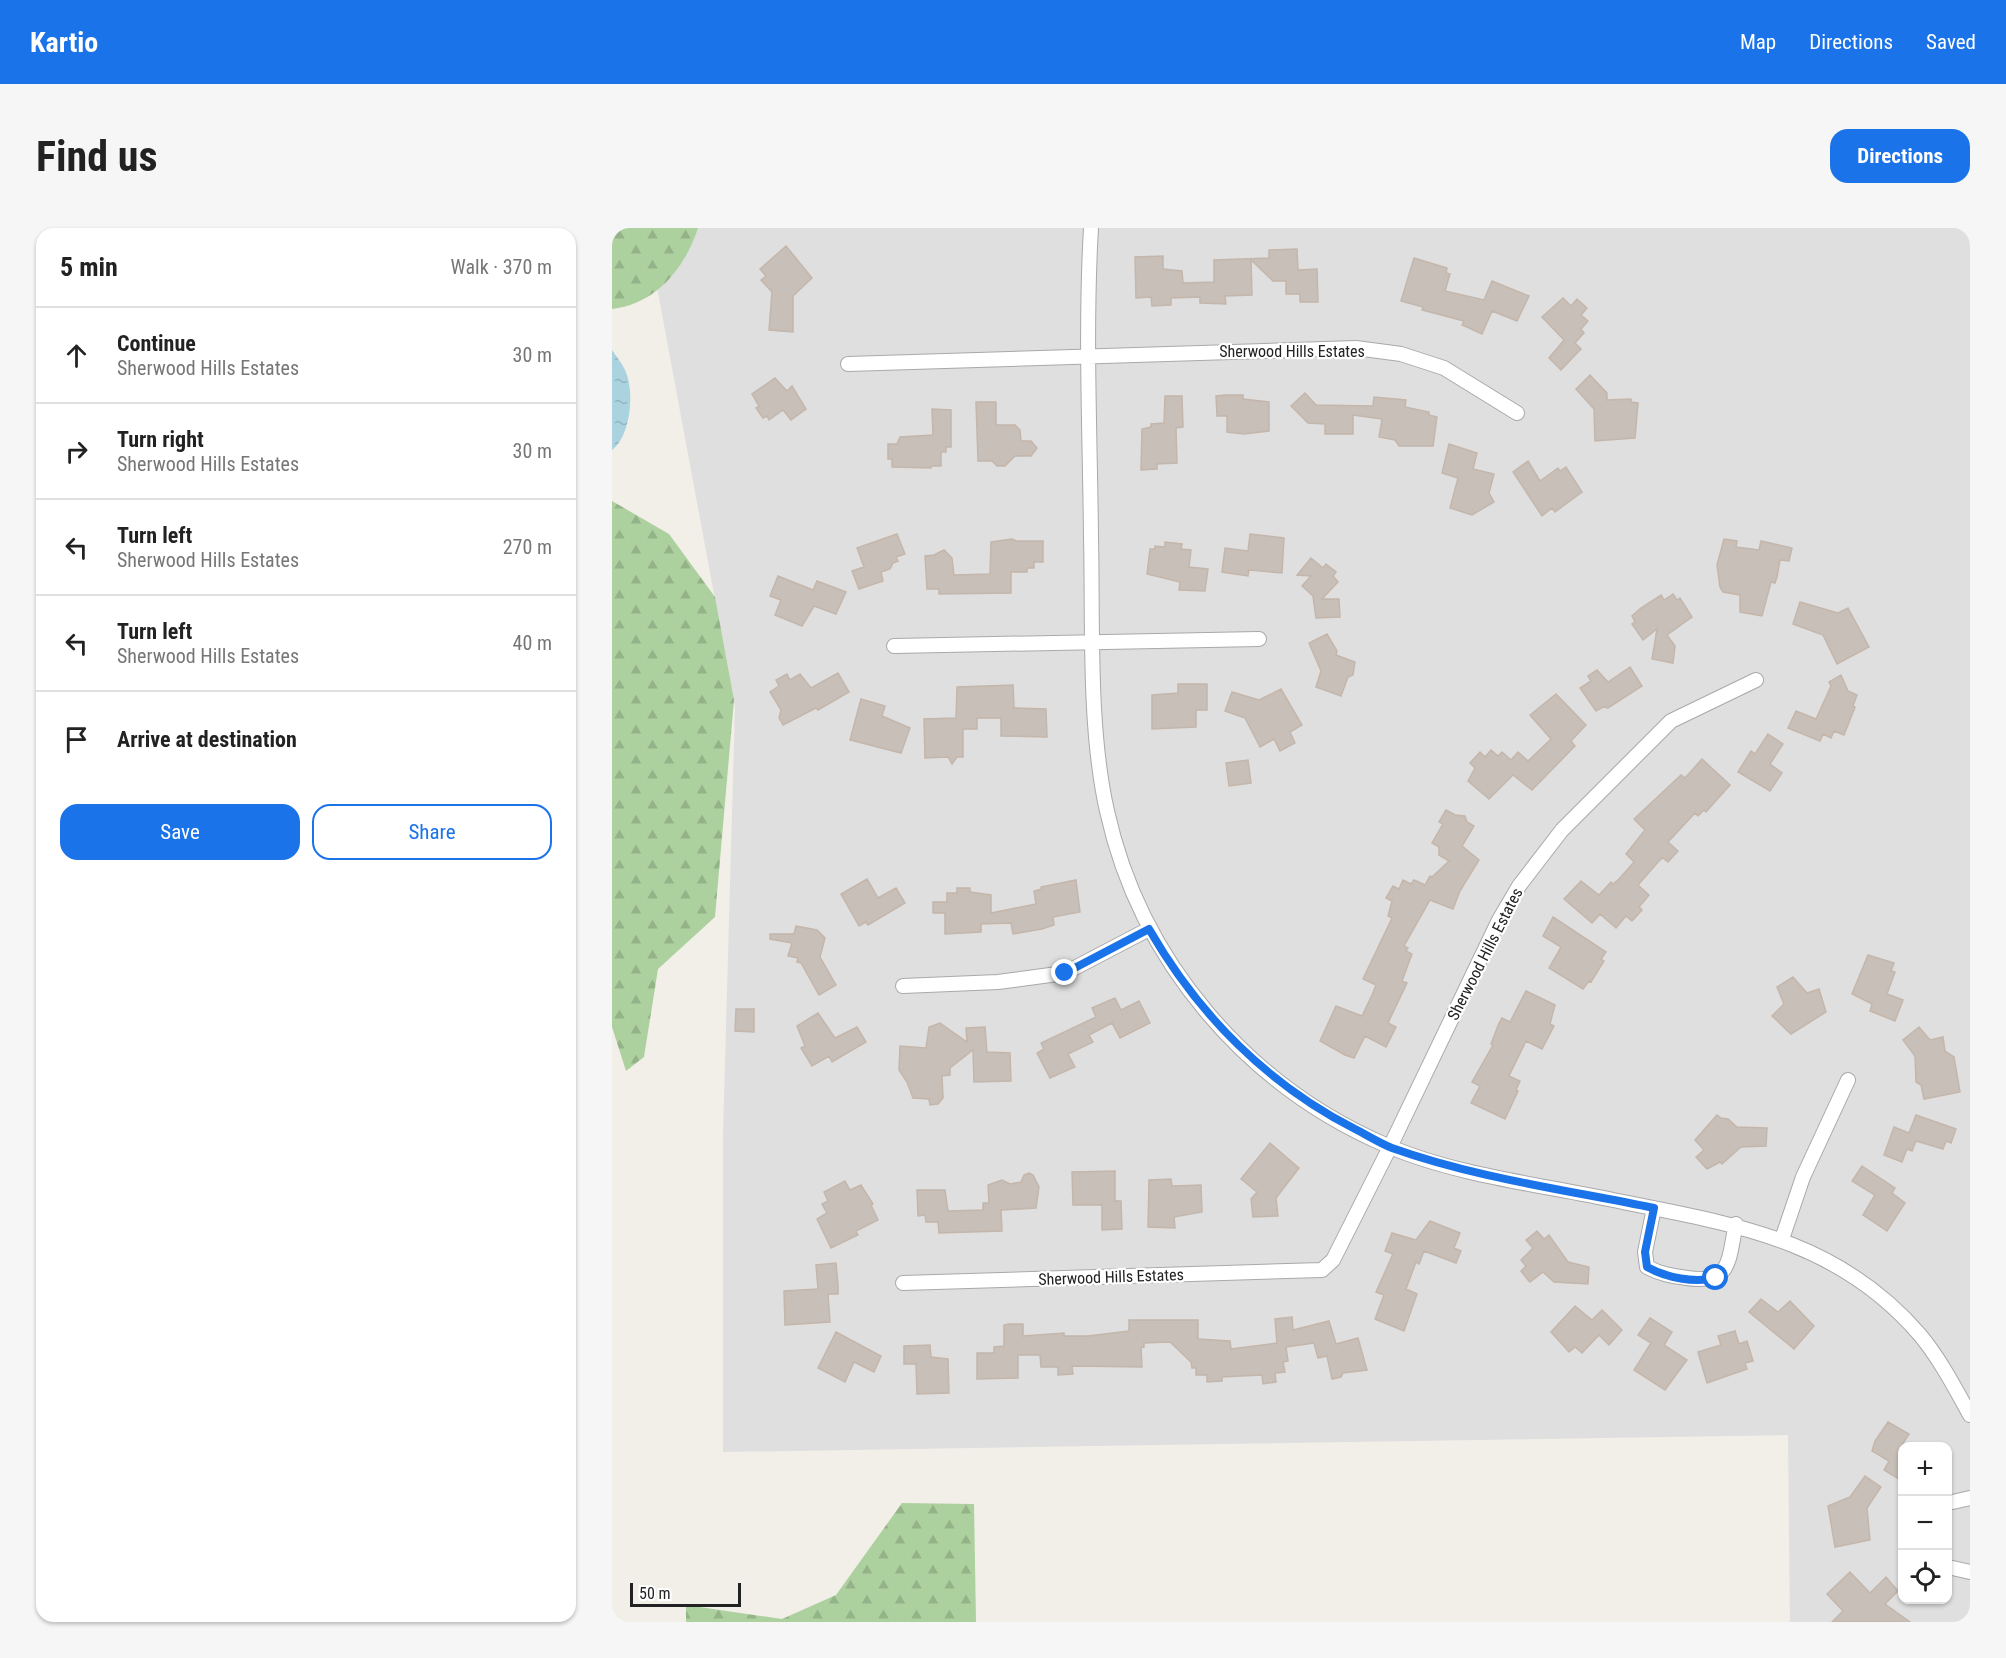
<!DOCTYPE html>
<html lang="en">
<head>
<meta charset="utf-8">
<style>
	:root { --surface:#fff; --page:#f6f6f6; --text:#222; --muted:#767676; --line:#e0e0e0; --accent:#1a73e8 }
	body { margin:0; font-family:"Roboto Condensed",sans-serif; background:var(--page); color:var(--text) }
	.controls { position:absolute; right:18px; bottom:18px; display:grid; overflow:hidden; border-radius:12px; box-shadow:0 2px 4px #0004 }
	.controls button { width:54px; height:54px; display:grid; place-items:center; padding:0; border:0; border-bottom:2px solid var(--line); background:var(--surface); color:var(--text); font:30px sans-serif }
	.scale { position:absolute; left:18px; bottom:15px; width:111px; box-sizing:border-box; padding-left:6px; border:3px solid #222; border-top:0; font-size:16px; line-height:21px; white-space:nowrap; color:#222; -webkit-text-stroke:4px #fff; paint-order:stroke }
	.stop { position:absolute; width:18px; height:18px; margin:-14px; border:4px solid #1a73e8; border-radius:50%; background:#fff }
	.stop.end { background:#1a73e8; border-color:#fff; box-shadow:0 2px 6px #0008 }
	.list { margin:0; padding:0; list-style:none }
	h2 { display:flex; justify-content:space-between; align-items:center; height:78px; margin:0; padding:0 24px; font-size:26px }
	h2 small { font-size:20px; font-weight:400; color:var(--muted) }
	.list li { display:grid; grid-template-columns:39px 1fr auto; gap:18px; align-items:center; box-sizing:border-box; height:96px; padding:0 24px; border-top:2px solid var(--line) }
	.list b { display:block; font-size:22px; white-space:nowrap }
	.list p { margin:0; font-size:20px; white-space:nowrap; color:var(--muted) }
	.list em { font-size:20px; font-style:normal; color:var(--muted) }
	.actions { display:flex; gap:12px; padding:18px 24px }
	.actions a { flex:1; padding:14px 0; border:2px solid var(--accent); border-radius:18px; text-align:center; font-size:21px; color:var(--accent) }
	.actions .main { background:var(--accent); color:#fff }
	.icon { flex:none; width:33px; height:33px; fill:none; stroke:currentColor; stroke-width:2; stroke-linecap:round; stroke-linejoin:round }
	.map { position:relative; flex:none; width:1358px; height:1394px; overflow:hidden; border-radius:18px }
	header { display:flex; align-items:center; gap:36px; box-sizing:border-box; height:84px; padding:0 30px; background:var(--accent); color:#fff }
	header strong { font-size:28px }
	nav { display:flex; gap:33px; margin-inline-start:auto; font-size:21px }
	.intro { display:flex; align-items:center; justify-content:space-between; box-sizing:border-box; height:144px; padding:0 36px }
	h1 { margin:0; font-size:42px }
	.button { padding:15px 27px; border-radius:18px; background:var(--accent); color:#fff; font-size:21px; font-weight:700 }
	main { display:flex; gap:36px; padding:0 36px }
	aside { flex:1; background:var(--surface); border-radius:18px; box-shadow:0 2px 4px #0004 }
	.map>svg:first-child { display:block }
	.residential { fill:#e0dfdf; fill-rule:evenodd }
	.forest { fill:url(#forest-firs) }
	.water { fill:url(#water-ripples) }
	.building { fill:#c7bfb8; stroke:#c4b6ab; stroke-width:1.5 }
	.lines { fill:none; stroke-linecap:round; stroke-linejoin:round }
	.street-casing { stroke:#a9a9a9; stroke-width:16 }
	.street { stroke:#fff; stroke-width:14 }
	.route { stroke:#1a73e8; stroke-width:8 }
	.labels { text-anchor:middle; dominant-baseline:central; stroke-width:4.5; stroke-linejoin:round; paint-order:stroke }
	.street-label { font-size:16px; fill:#222; stroke:#fff }
</style>
</head>
<body>
<header>
<strong>Kartio</strong>
<nav><a>Map</a><a>Directions</a><a>Saved</a></nav>
</header>
<div class="intro"><h1>Find us</h1><a class="button">Directions</a></div>
<main>
<aside>
<h2>5 min<small>Walk · 370 m</small></h2>
<ul class="list">
<li><svg class="icon" aria-label="ahead" viewBox="0 0 24 24"><path d="M12 20V5M6 11l6-6 6 6"/></svg><div><b>Continue</b><p>Sherwood Hills Estates</p></div><em>30 m</em></li>
<li><svg class="icon" aria-label="right" viewBox="0 0 24 24"><path d="M7 20v-9h11M14 6l5 5-5 5"/></svg><div><b>Turn right</b><p>Sherwood Hills Estates</p></div><em>30 m</em></li>
<li><svg class="icon" aria-label="left" viewBox="0 0 24 24"><path d="M17 20v-9H6M10 6l-5 5 5 5"/></svg><div><b>Turn left</b><p>Sherwood Hills Estates</p></div><em>270 m</em></li>
<li><svg class="icon" aria-label="left" viewBox="0 0 24 24"><path d="M17 20v-9H6M10 6l-5 5 5 5"/></svg><div><b>Turn left</b><p>Sherwood Hills Estates</p></div><em>40 m</em></li>
<li><svg class="icon" aria-label="arrive" viewBox="0 0 24 24"><path d="M6 21V4h12l-3 4 3 4H6"/></svg><div><b>Arrive at destination</b></div></li>
</ul>
<div class="actions"><a class="main">Save</a><a>Share</a></div>
</aside>
<div class="map">
<svg width="1358" height="1394" viewBox="0 0 1358 1394">
	<defs>
		<pattern id="forest-firs" width="22" height="20" patternUnits="userSpaceOnUse" patternTransform="scale(1.5)"><rect width="22" height="20" fill="#add19e"/><path d="M5 1l3.5 6h-7zM16 11l3.5 6h-7z" fill="#95b388"/></pattern>
		<pattern id="water-ripples" width="26" height="14" patternUnits="userSpaceOnUse" patternTransform="scale(1.5)"><rect width="26" height="14" fill="#aad3df"/><path d="M2 4q2-2 4 0t4 0M15 11q2-2 4 0t4 0" fill="none" stroke="#92b5bf"/></pattern>
	</defs>
	<rect width="100%" height="100%" fill="#f2efe9"/>
	<path class="residential" d="M34,0H1358V1394H1178L1176,1207L111,1224V905L123,479ZM1290,1218H1336V1372H1290Z"/>
	<path class="forest" d="M0,0H86C73,40 44,76 0,81Z
		M0,273L57,306L103,369L122,472L103,689L46,741L32,829L14,843L0,799Z
		M290,1275L362,1276L364,1394H74V1377L170,1391L224,1367Z"/>
	<path class="water" d="M0,122C4,128 10,135 13,142C23,163 19,208 0,222Z"/>
	<path class="building" d="M174,18L200,50L181,68V104L157,102L160,64L149,52L154,48L148,41Z
		M685,21L686,42L705,41L706,74H688V66H674V53H661L639,32L640,67L613,68L614,76L588,75V69L559,70V77L540,78L539,69L524,70L523,29L551,28V41L570,43L571,55L602,54V32L657,30V22Z
		M802,30L835,40L834,45L838,46L833,63L872,72L880,53L917,68L905,93L880,83L870,106L850,97L852,93L810,82L811,79L789,73Z
		M951,70L959,78L965,71L975,80L969,87L976,93L969,101L972,105L963,115L969,121L949,142L937,130L952,112L930,89Z
		M978,147L995,165V172L1019,171V174L1026,175L1023,210L983,213L982,181L964,161Z
		M163,150L175,163L180,158L194,181L179,192L171,182L157,192L155,188L151,190L144,180L147,178L140,166Z
		M693,165L704,177L761,178L762,169L794,172L793,179L817,184V187L825,189L821,218H787L783,212L767,209L770,191L741,187V206H713V196L696,195L679,178Z
		M613,167H631V171L657,174V203L632,206L615,204V188H605L604,168Z
		M553,168H570L571,199L564,200L565,235L545,236V241L529,242L530,201L539,199V196L552,195Z
		M364,174H384V197H403L408,202L409,213H419L425,220L419,228H403L393,238H385L380,233H366Z
		M320,181L339,182V219H334V224H329V238H319V240L280,239V231H276V216H285L288,209L321,207Z
		M837,216L865,225L861,241L882,246L877,265L882,274L860,287L838,280L846,250L830,245Z
		M916,233L928,253L946,240L948,243L954,239L970,264L943,284L940,280L930,288L901,244Z
		M285,306L293,326L284,329L286,333L281,335L278,341L269,344L271,353L247,361L240,343L252,339L245,320Z
		M638,306L672,310L670,345L637,342L636,348L610,344L613,320L636,323Z
		M400,311L404,313H431V334H422V340H415V344H399V365L327,366V361H315L313,328L322,327L332,322L340,330L342,347L378,346L379,314Z
		M1112,311L1125,313L1124,319L1147,322L1149,313L1180,320L1177,333L1168,332L1165,349L1163,355L1159,354L1150,388L1128,384V367L1111,364L1108,359L1105,337Z
		M553,314L570,316L569,321L579,322L577,339L596,341L593,363L567,362L568,354L535,346L538,321H543V318L553,319Z
		M699,330L711,340L714,336L724,344L721,348L726,354L710,371H727L728,389L704,390L701,368L690,358L699,348L685,347Z
		M166,348L201,362L205,353L234,364L224,386L202,378L190,398L163,387L169,372L158,368Z
		M1061,366L1065,372L1068,370L1080,389L1055,407L1063,418L1061,435L1040,431L1045,401L1031,412L1020,396L1023,394L1020,388L1029,380L1049,367L1052,372Z
		M1188,374L1226,385L1236,380L1257,419L1225,436L1211,407L1181,396Z
		M715,406L725,423L724,427L743,434L741,447L736,449L729,468L704,459L709,443L697,415Z
		M1018,439L1030,458L996,480L991,479L984,483L968,460L979,453L976,448L985,442L996,454Z
		M226,445L237,464L206,482L204,480L171,497L167,490L169,482L158,464L167,458L164,452L175,446L178,452L188,446L199,460Z
		M1229,447L1236,463L1245,467L1241,478L1243,479L1232,507L1222,503L1219,510L1211,506L1208,513L1176,500L1184,483L1204,491L1219,458L1217,454Z
		M566,456H595V482H584V499L540,501V467L566,465Z
		M401,457L402,480L434,481L435,509L389,508V490H365V501H351V529H345L340,536L336,529L313,530L312,491L344,490L345,459Z
		M669,461L690,497L678,504L683,515L668,523L662,511L648,519L633,490L613,483L620,464L647,472Z
		M944,466L974,497L959,513L963,518L920,562L901,547L877,571L856,553L863,540L858,535L868,524L873,529L879,522L886,528L890,524L899,532L906,524L916,533L939,511L918,487Z
		M249,471L273,478L270,488L298,500L289,525L238,512Z
		M1156,506L1171,516L1158,536L1170,545L1158,563L1126,544L1139,523L1143,526Z
		M1090,531L1118,557L1094,584L1092,582L1086,588L1083,585L1056,614L1066,623L1056,634L1051,630L1047,633L1026,657L1037,667L1027,679L1030,682L1020,693L1014,688L1004,700L988,686L980,695L952,671L969,653L987,667L999,654L1001,656L1007,651L1022,634L1014,626L1033,602L1022,591L1069,547L1073,550Z
		M636,532L639,555L617,558L614,535Z
		M834,582L843,587L853,588L855,594L862,598L850,618L867,632L848,663L841,681L818,672L792,718L796,720L794,723L800,726L790,753L795,755L776,795L784,799L774,819L753,808L742,830L733,827L708,813L724,778L750,788L760,767L764,757L751,751L780,690L776,688L780,673L774,670L781,658L787,661L791,652L799,656L802,652L813,657L818,648L820,649L837,633L827,627V619L820,615L831,596L827,594Z
		M255,651L266,670L284,660L293,675L256,697L254,694L247,698L229,666Z
		M464,652L468,684L441,689L442,697L430,701L401,706L399,695L369,696V704L333,706V685H321V674H335V665H345V660H358V664L379,667V685L424,676L422,663L430,661L429,659Z
		M941,689L994,724L989,731L992,733L979,754L977,753L971,761L937,740L949,719L931,708Z
		M184,698L205,702L213,710L208,729L224,757L207,767L189,735L185,734L186,730L176,728L180,715L158,711V706H182Z
		M1256,727L1282,735L1279,743L1283,744L1275,766L1291,772L1283,793L1258,783L1260,776L1240,766Z
		M1181,749L1195,765L1207,761L1214,784L1179,806L1160,788L1172,776L1165,759Z
		M914,763L943,777L938,796L942,798L930,821L914,813L897,848L908,853L904,862L906,863L893,891L859,875L868,858L860,854L881,817L879,816L887,795L890,790L898,794Z
		M503,770L509,782L527,773L538,795L508,810L500,795L477,807L481,814L456,826L463,839L438,850L425,825L432,821L429,815L484,789L480,780Z
		M124,781H142V804L123,803Z
		M206,785L223,810L245,799L254,814L220,834L217,828L200,838L189,820L193,818L185,798Z
		M328,795L355,814L354,800L373,799L375,824L398,825L399,853L362,854L361,822L338,840V847L330,848L331,870L326,876L318,877L317,871L301,870L295,854L287,842L288,818L314,820L317,799Z
		M1307,799L1318,812L1331,809L1333,823L1342,829L1348,864L1312,871L1309,857L1304,854L1303,828L1291,812Z
		M1105,887L1109,890L1116,891L1125,899L1155,900L1154,918L1129,919L1110,936L1108,934L1095,941L1084,929L1092,922L1083,912Z
		M1304,887L1344,901L1339,915L1334,913L1331,921L1304,913L1300,923L1295,921L1290,934L1272,927L1282,899L1297,905Z
		M658,915L687,940L664,970L666,988L641,989L639,971L645,964L629,951Z
		M1250,938L1283,960L1280,965L1293,975L1275,1003L1251,987L1263,967L1240,953Z
		M503,943V973H509L510,1001L490,1002V977H461L460,944Z
		M417,945L421,947L427,959L424,980L389,982L390,1003L327,1005L326,994H314L313,987L306,988L305,962H333L336,983L371,982V975H377L376,957L390,952L398,956L409,954L412,947Z
		M559,951L560,958L589,957L590,984L562,989L563,1000L536,999L537,952Z
		M233,953L238,962L249,957L261,976L259,977L266,992L244,1003L246,1007L219,1020L205,991L215,985L210,976L216,973L212,964Z
		M818,993L848,1005L842,1020L849,1023L844,1035L812,1023L807,1036L804,1034L794,1061L805,1066L792,1103L763,1091L772,1067L764,1064L781,1026L773,1023L780,1005L804,1012Z
		M925,1003L932,1011L937,1007L956,1034L977,1039L976,1056L942,1054L931,1044L918,1054L916,1052L909,1043L914,1038L909,1032L921,1020L914,1012Z
		M224,1035L226,1057V1066H216L218,1094L173,1097L172,1063L206,1061L204,1037Z
		M1149,1071L1166,1084L1178,1073L1202,1098L1182,1121L1137,1084Z
		M963,1078L980,1092L990,1082L1010,1102L997,1117L987,1107L970,1125L963,1119L957,1124L939,1104Z
		M680,1089L681,1102L717,1093L724,1116L746,1110L755,1142L731,1145L729,1149L720,1151L715,1128L706,1130L702,1115L674,1119L676,1133L671,1134L673,1144L663,1145L664,1154L651,1156L650,1147L610,1149V1153L595,1154V1147H584V1140H580L579,1134L558,1114L532,1115V1119L529,1120L530,1139L460,1138L461,1146L446,1147V1139H429L428,1127H406V1150L365,1151V1125H382V1119L392,1118V1097L397,1096H411V1108L452,1105V1108H476L517,1103V1092H586V1111L618,1113L619,1121L665,1115L663,1091Z
		M1038,1090L1060,1104L1052,1117L1075,1132L1053,1162L1022,1142L1039,1115L1026,1107Z
		M1123,1103L1127,1116L1135,1113L1141,1133L1133,1135L1135,1141L1095,1155L1086,1124L1109,1117L1106,1108Z
		M224,1104L269,1128L262,1144L242,1134L233,1154L206,1140Z
		M318,1117L319,1129L336,1131L337,1165L305,1166L304,1136H292V1118Z
		M1276,1194L1297,1206L1290,1217V1253L1272,1242L1277,1233L1260,1223L1263,1213Z
		M1253,1248L1269,1259L1255,1280L1258,1312L1223,1319L1216,1278L1238,1269Z
		M1238,1344L1258,1365L1274,1349L1286,1363L1273,1376L1298,1394H1220L1231,1383L1215,1366Z"/>
	<g class="lines">
		<defs>
			<path id="street" d="M479,0C473,103 478,206 479,309C481,395 476,499 495,583C528,733 635,858 776,918C843,947 930,957 1001,972C1119,996 1225,1010 1308,1107C1328,1131 1343,1160 1358,1187
				M236,136L744,120L789,126L832,140L905,185
				M282,418L647,411
				M291,758L386,754L453,745L537,701
				M1042,980L1033,1024L1035,1039C1048,1046 1060,1048 1075,1050C1120,1057 1116,1032 1124,996
				M1170,1011L1191,949L1236,852
				M291,1055L710,1042L721,1032L778,919L887,692L907,658L950,602L1059,493L1144,452
				M1336,1275L1358,1270
				M1336,1339L1358,1344"/>
		</defs>
		<use href="#street" class="street-casing"/>
		<use href="#street" class="street"/>
	</g>
	<g class="lines">
		<path class="route" d="M453,745L537,701C586,786 655,856 743,901C755,907 767,915 780,920C864,950 955,962 1042,980L1033,1024L1035,1039C1055,1050 1082,1055 1104,1050"/>
	</g>
	<g class="labels">
		<g class="street-label">
			<text x="680" y="123">Sherwood Hills Estates</text>
			<text transform="translate(873 726) rotate(-63)">Sherwood Hills Estates</text>
			<text transform="translate(499 1049) rotate(-2)">Sherwood Hills Estates</text>
		</g>
	</g>
</svg>
<div class="controls">
<button>+</button>
<button>−</button>
<button><svg class="icon" aria-label="locate" viewBox="0 0 24 24"><circle cx="12" cy="12" r="6"/><path d="M12 2v4M12 18v4M2 12h4M18 12h4"/></svg></button>
</div>
<div class="scale">50 m</div>
<div class="stop" style="left:1104px;top:1050px"></div>
<div class="stop end" style="left:453px;top:745px"></div>
</div>
</main>
</body>
</html>
